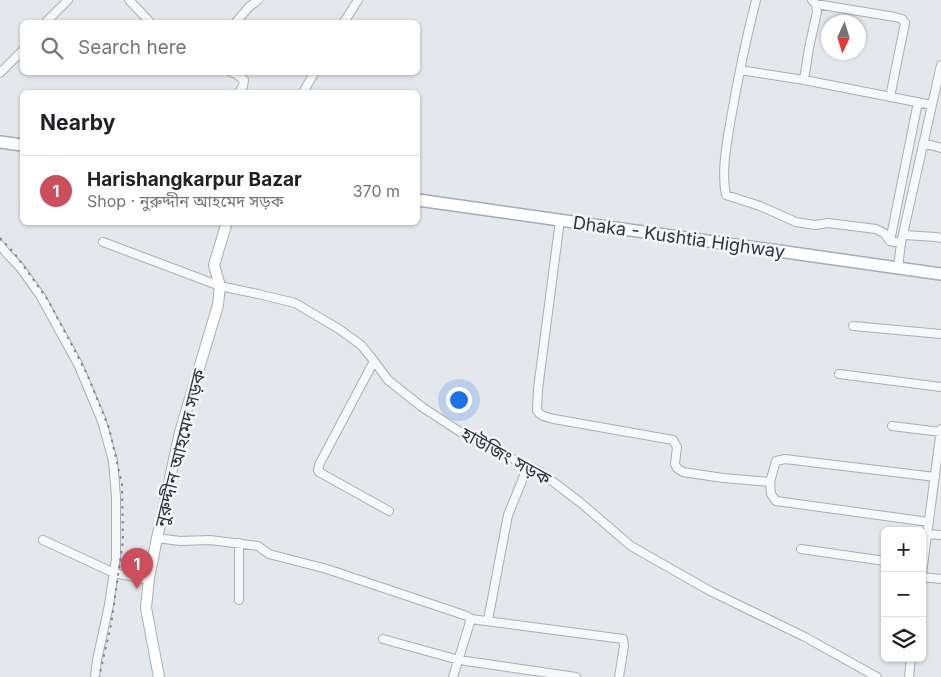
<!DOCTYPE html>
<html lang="en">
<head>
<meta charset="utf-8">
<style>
	:root { --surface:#fff; --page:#f2f2f2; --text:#202124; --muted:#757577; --line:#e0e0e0; --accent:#cb4e5c }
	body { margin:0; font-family:Inter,"Noto Sans Bengali",sans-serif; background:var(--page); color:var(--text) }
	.controls { position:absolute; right:15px; bottom:15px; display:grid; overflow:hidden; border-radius:8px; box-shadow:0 1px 4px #0004 }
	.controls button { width:45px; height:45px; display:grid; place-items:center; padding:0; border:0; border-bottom:1px solid var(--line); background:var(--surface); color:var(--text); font:25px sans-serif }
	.compass { position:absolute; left:821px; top:15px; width:45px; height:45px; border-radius:50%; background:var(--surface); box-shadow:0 1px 4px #0004; rotate:184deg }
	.you { position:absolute; left:458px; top:399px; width:18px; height:18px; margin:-12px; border:4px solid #fff; border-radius:50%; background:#1a73e8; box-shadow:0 0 0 8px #1a73e833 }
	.badge { display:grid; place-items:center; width:32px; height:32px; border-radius:50%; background:var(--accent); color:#fff; font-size:16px; font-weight:700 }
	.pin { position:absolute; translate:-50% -41px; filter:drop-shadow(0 1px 2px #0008) }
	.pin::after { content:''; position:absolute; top:26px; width:18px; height:15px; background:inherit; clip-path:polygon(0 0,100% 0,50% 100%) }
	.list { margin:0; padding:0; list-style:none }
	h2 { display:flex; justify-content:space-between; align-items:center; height:65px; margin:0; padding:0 20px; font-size:21px }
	h2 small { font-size:16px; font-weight:400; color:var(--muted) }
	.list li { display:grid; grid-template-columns:32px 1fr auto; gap:15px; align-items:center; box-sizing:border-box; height:70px; padding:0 20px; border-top:1px solid var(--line) }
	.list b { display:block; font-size:19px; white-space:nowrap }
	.list p { margin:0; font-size:16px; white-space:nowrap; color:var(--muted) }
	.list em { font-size:16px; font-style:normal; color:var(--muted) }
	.icon { flex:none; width:28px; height:28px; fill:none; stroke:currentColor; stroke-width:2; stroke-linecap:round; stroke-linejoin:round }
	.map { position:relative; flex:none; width:941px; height:677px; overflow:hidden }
	.search { position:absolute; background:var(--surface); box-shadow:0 1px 4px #0004; left:20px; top:20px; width:400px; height:55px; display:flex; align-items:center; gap:12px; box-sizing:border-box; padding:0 18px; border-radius:8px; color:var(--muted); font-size:19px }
	.panel { position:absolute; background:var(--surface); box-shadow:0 1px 4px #0004; left:20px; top:90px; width:400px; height:135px; border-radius:8px }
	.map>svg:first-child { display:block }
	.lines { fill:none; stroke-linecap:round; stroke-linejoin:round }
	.street-casing { stroke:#a9aeb5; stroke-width:10 }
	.secondary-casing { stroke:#a9aeb5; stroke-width:12 }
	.primary-casing { stroke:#a4aab7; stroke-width:14 }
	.street { stroke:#f7f8fa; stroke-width:8 }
	.secondary { stroke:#fff; stroke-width:10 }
	.primary { stroke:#fff; stroke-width:11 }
	.rail { stroke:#7e8595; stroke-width:2; stroke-dasharray:2.5 5; stroke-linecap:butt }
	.labels { text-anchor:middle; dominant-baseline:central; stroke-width:5; stroke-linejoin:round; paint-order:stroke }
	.street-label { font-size:18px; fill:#2c3443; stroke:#f4f6f9 }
</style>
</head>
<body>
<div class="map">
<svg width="941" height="677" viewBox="0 0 941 677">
	<rect width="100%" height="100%" fill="#e4e7eb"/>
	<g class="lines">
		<defs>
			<path id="street" d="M129,0L150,22
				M756,0C746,39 738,78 731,118C727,142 721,171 726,195L760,206L796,222L815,225L828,223L876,229L884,233L890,241L901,243
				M816,4L895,17L902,19L905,23L890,97
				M46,22L68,0
				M236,22L249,7L258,0
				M344,22L358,0
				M740,70L804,80L932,105
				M231,72L236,74L244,80L243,86L239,92
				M0,73L22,51
				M804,80L809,48L817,12L816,4L812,0
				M303,92L315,72
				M923,143L941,148
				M560,220L538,389L537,410C540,417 548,417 554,419L673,440L677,447L675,464L677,468L683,472L723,478L770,482
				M904,235L936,237L941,238
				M890,241L918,102
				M103,242L220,286L258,294L295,303L339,329L361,345L374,361L388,380L422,407L468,437L528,466L539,471L581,503L631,546L710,591L805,637L877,677
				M0,245L8,255L19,266L40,295L78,364L102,421L113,461L116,497V558L109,605L97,660L95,677
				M898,268L901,243L941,65
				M853,326L941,334
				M374,361L320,463L318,470L319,472L389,511
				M839,374L941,387
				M892,426L941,432
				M929,522L776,501L771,494L770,482L776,461L785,459L935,477
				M927,534L941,535
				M157,538L180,541L210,540L258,546L269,554L327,569L467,616L471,619L623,639L624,646L619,677
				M43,540L114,573L149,580
				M239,543V600
				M801,549L885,561
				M922,573L941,429
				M922,577L941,579
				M488,620L508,515L528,466
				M383,639L459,660L576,677
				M453,677L471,619
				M909,677L911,658"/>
			<path id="secondary" d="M159,677L146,608L149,578L157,538L180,432L218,305L220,286L214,265L227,222"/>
			<path id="primary" d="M0,142L22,145
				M418,200L941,274"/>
		</defs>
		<use href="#street" class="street-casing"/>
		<use href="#secondary" class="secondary-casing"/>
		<use href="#primary" class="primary-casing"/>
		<use href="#street" class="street"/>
		<use href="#secondary" class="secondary"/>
		<use href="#primary" class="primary"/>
		<path class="rail" d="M0,238L15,254L48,300L87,374L109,428L122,484L123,541L111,625L99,677"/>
	</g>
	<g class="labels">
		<g class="street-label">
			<text transform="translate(679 237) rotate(8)">Dhaka - Kushtia Highway</text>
			<text transform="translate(180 448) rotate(-76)">নুরুদ্দীন আহমেদ সড়ক</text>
			<text transform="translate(506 456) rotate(29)">হাউজিং সড়ক</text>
		</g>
	</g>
</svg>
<div class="controls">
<button>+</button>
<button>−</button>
<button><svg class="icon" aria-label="layers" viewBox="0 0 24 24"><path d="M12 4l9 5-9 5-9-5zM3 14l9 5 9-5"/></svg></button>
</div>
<svg class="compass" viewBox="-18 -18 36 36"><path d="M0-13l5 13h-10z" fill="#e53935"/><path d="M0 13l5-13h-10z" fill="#757577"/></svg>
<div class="you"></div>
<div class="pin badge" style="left:137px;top:589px">1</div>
<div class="search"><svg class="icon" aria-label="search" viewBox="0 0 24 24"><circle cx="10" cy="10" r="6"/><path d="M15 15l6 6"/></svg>Search here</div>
<section class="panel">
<h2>Nearby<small></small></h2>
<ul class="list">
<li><span class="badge">1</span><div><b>Harishangkarpur Bazar</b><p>Shop · নুরুদ্দীন আহমেদ সড়ক</p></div><em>370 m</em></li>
</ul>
</section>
</div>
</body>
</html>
